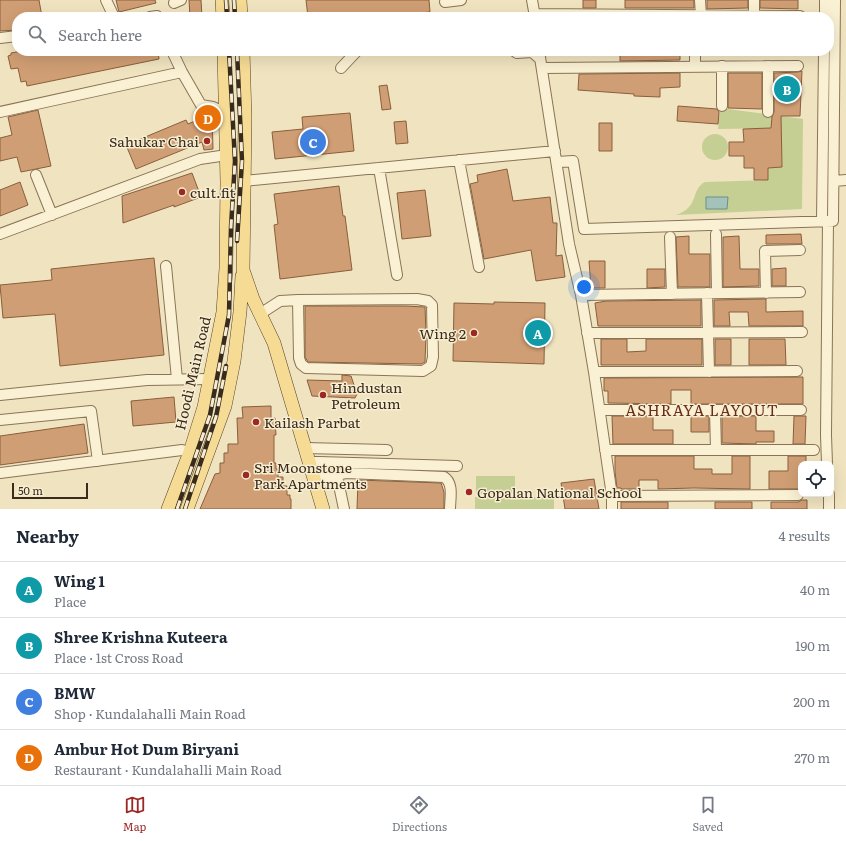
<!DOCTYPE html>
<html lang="en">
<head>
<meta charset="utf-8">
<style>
	:root { --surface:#fff; --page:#f2f2f3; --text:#1f2937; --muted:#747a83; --line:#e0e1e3; --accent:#9c2824 }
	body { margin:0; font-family:Literata,serif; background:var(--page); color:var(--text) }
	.controls { position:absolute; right:12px; bottom:12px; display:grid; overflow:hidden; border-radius:8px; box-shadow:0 4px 16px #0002 }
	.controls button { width:36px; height:36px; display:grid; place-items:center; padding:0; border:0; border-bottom:1px solid var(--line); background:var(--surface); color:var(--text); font:20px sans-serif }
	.scale { position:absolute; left:12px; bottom:10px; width:76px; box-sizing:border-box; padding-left:4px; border:2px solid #392b1c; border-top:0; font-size:11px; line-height:14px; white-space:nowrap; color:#392b1c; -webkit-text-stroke:3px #f7edd0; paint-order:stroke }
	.you { position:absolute; left:584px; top:287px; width:14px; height:14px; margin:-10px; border:3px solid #fff; border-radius:50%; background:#1a73e8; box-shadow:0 0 0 6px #1a73e833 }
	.badge { display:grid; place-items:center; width:26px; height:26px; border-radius:50%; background:var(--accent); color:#fff; font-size:13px; font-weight:700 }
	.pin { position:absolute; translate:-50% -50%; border:2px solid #fff; box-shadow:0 1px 4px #0006 }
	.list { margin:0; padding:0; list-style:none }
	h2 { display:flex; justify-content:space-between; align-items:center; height:52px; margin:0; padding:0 16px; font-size:17px }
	h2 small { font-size:13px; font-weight:400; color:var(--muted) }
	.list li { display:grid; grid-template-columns:26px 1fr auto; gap:12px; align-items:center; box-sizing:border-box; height:56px; padding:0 16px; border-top:1px solid var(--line) }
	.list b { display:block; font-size:15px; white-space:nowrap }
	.list p { margin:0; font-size:13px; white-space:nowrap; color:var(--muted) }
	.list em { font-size:13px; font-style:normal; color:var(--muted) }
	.icon { flex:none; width:22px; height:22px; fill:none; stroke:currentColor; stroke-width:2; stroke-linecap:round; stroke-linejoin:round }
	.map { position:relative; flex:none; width:846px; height:509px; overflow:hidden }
	.search { position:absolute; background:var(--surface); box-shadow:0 4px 16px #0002; left:12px; right:12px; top:12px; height:44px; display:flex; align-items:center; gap:10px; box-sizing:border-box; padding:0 14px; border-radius:16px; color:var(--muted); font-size:15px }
	.sheet { height:276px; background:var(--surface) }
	nav { display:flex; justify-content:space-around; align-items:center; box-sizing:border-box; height:56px; border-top:1px solid var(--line); background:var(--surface); font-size:11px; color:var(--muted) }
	nav a { display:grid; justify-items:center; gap:2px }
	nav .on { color:var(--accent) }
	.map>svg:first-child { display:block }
	.green { fill:#c5ce93 }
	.water { fill:#a3c2ba; stroke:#6a9088 }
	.building { fill:#d09e74; stroke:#8a5e3c }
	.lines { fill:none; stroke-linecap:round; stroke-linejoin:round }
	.minor-casing { stroke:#8a7457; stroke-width:12 }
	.major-casing { stroke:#57422c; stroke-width:14 }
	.minor { stroke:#faf0d3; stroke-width:10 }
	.major { stroke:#f6db95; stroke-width:13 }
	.rail-casing { stroke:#392b1c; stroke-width:4.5 }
	.rail { stroke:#f7edd0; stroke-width:3; stroke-dasharray:9; stroke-linecap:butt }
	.poi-dot { fill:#9c2824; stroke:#f7edd0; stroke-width:1.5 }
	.labels { text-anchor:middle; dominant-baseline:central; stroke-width:3; stroke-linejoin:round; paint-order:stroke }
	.poi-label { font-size:14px; fill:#392b1c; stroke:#f7edd0; text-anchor:start }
	.street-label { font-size:14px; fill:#392b1c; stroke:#f7edd0 }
	.neighbourhood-label { font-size:15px; letter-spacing:1px; fill:#672d19; stroke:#f7edd0 }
</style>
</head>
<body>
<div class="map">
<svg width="846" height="509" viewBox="0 0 846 509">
	<rect width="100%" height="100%" fill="#f0e4c0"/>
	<path class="green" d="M720,108L803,119L802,209L676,215C700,207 690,190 705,182L768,180V168L782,167L781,128L718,129Z
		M702 147a13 13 0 1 1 26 0a13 13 0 1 1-26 0Z
		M476,476H515V494H476Z
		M475,497H554V509H475Z"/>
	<path class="water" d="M706,197H728L727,209H706Z"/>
	<path class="building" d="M0,0H39L42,17H17V30L0,31Z
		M116,0H155L156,3L119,12Z
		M189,0H201L202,17H190Z
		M306,0H429L430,12L381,17H308Z
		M583,0H596V8H583Z
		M625,0H694V8H625Z
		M707,0H748V8L707,9Z
		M760,0H798V9L760,8Z
		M22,51H158L159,59L27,86L26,81L21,82L18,68L11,69L8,56L11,55V53Z
		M620,51H680V60L620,61Z
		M802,71L800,116H781L782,167L768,168V180H754V168H744V156H729V142H744L743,129L771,128L772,117L774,112V73L798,72Z
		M680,73V87L660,88V97L634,96V94L578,90L579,74Z
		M728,73H762V109L728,108Z
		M387,85L391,109L382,110L379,86Z
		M678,106L717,109L719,112L718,124L677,121Z
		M38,110L51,166L21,172L17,157L0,161V138L12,135L8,117Z
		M350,113L354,151L275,159L272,132L303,129L302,117Z
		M212,114L213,149L204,150L202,142L136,169L126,145L186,120L188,124Z
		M406,121L408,143L396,144L394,122Z
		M599,123H612V151H599Z
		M507,169L513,201L550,197L553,223H557L556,256L562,255L565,277L536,281L531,250L484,259L470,184L478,182L477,175Z
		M192,173L201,197L174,207V205L123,223L122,196Z
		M20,182L28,205L0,216V190Z
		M339,186L343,216H345L352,270L280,279L274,225L278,224L274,194Z
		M425,190L431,236L402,239L397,193Z
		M801,234L802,244H766V235Z
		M689,236V254H710V287H678L676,237Z
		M739,236L740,269H759V286L723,287V237Z
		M154,258L164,355L60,366L55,314L3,318L0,285L52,280L51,269Z
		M589,261H605V288H591Z
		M786,268V286H772V269Z
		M647,269H665V287L647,288Z
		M764,299H766V312L803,311V326H749L748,312H729L730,326H714V300Z
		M701,300V326H598L595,303L606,301Z
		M494,302L545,303L544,364L453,361L454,303L494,304Z
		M305,306H405L425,307L426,334L425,362L421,364L308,362L305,357Z
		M601,339H627V352L646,351V339H702V365H601Z
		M715,339H731V365H715Z
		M749,339H785L786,365H749Z
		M342,375L351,376L357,394L355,398L312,396L307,380L342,381Z
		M803,377V404H691V390H671V404L608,403V391H604V378Z
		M174,397L176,422L133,426L131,401Z
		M271,406V419L275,418L276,435H274V463H276V469H278V477H283V486H287V495H290V499H291V509H200L215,474L220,473V463H224V453H228V444H238L237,418H243L242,407Z
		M612,416H653V430H673V444H613Z
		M691,416H709V432H691Z
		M722,416H756V431H774V442H756V444L722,443Z
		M794,416H806L805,444H793Z
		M84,424L88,453L0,465V436Z
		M615,456H694V469H712V474H732V456H750V489L694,488L658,489V480H639V489H621V488H617L615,472Z
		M788,456H806V464H801V489H769V471H788Z
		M594,479L599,509H565L561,483Z
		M358,480L441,483L444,492V509H357Z
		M802,500H807V509H771V502H798Z
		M621,502H668V509H621Z
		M715,502H752V509H715Z"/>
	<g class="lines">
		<defs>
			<path id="minor" d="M106,0L114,17
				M532,0L535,17
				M700,0L701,16
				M754,0V16
				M445,2L461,0
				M174,3L181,0
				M534,14L800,16
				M150,17L157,16V17
				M825,17V0
				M0,38L17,36
				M172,51L182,72L201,105L213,107L226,113
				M514,51L517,53L532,52L540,59
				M539,51L569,244L581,295L594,372L612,496V509
				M695,51V67
				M341,68L357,51
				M542,68L798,66
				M722,106V66
				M0,112L182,72
				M768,112V66
				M459,160L479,267
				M557,162L573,161L584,229L833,221L835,0
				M379,168L397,275
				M36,175L52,215
				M244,181L555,151
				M834,181L846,180
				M822,221L824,51
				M0,234L200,159L227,155
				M716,234L717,293
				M670,237L672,294
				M166,266L177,379
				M707,293L709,372
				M766,293L765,251L800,250
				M581,295L800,292
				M260,314L280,301L298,300L417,299L428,301L432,305L433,357L431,366L423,371L306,368L301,364L299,358L298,300
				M587,333L802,332
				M594,372L797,371
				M0,395L147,380L210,379
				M600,410H801
				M715,410L716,450
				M0,420L91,411L98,461
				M305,448L387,450
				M605,450H814
				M309,462H319L457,466
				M827,464L826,435L828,221
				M0,473L182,450L190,452
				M337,476L344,509
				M314,478L330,477L346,473L444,477C454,483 450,499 450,509
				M829,494V509
				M612,496L798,495"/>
			<path id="major" d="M222,0L223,17
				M240,0L241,17
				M243,51L245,118L243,270L253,299L274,343L323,509
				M168,509L190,452L204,407L223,312L226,268L227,182L224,51
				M187,509L225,406L234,361L240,312L242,276"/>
		</defs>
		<use href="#minor" class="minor-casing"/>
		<use href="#major" class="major-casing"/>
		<use href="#minor" class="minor"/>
		<use href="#major" class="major"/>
		<defs>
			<path id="rail" d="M226,0L227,17
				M234,0L235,17
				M237,241L242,161L237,51
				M177,509L210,415L229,315L231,227L235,161L229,51
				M185,509L216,417L226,366"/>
		</defs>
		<use href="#rail" class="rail-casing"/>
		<use href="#rail" class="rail"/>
	</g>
	<g class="poi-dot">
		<circle cx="207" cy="141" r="4"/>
		<circle cx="182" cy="192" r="4"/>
		<circle cx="474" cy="333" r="4"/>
		<circle cx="323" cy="395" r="4"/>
		<circle cx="256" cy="422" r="4"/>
		<circle cx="246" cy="475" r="4"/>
		<circle cx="469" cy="492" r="4"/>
	</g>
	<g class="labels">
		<g class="poi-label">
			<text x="199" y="141" text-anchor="end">Sahukar Chai</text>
			<text x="190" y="192">cult.fit</text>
			<text x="466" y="333" text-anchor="end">Wing 2</text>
			<text x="331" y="387">Hindustan<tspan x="331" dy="16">Petroleum</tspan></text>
			<text x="264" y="422">Kailash Parbat</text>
			<text x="254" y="467">Sri Moonstone<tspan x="254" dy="16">Park Apartments</tspan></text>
			<text x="477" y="492">Gopalan National School</text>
		</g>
		<g class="street-label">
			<text transform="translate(192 373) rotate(-77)">Hoodi Main Road</text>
		</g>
		<g class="neighbourhood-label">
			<text x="702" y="409">ASHRAYA LAYOUT</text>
		</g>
	</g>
</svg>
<div class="controls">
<button><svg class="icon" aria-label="locate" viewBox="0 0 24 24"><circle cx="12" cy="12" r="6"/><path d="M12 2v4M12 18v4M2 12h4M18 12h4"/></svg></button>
</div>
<div class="scale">50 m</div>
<div class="you"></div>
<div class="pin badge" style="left:538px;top:333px;background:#0f9aa8">A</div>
<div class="pin badge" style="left:787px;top:89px;background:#0f9aa8">B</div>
<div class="pin badge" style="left:313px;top:142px;background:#3f7fe0">C</div>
<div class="pin badge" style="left:208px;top:118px;background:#e8710a">D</div>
<div class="search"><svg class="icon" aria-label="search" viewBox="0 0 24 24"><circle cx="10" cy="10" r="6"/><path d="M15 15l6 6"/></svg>Search here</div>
</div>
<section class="sheet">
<h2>Nearby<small>4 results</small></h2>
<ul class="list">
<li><span class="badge" style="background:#0f9aa8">A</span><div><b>Wing 1</b><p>Place</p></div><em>40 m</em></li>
<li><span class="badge" style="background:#0f9aa8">B</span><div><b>Shree Krishna Kuteera</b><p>Place · 1st Cross Road</p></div><em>190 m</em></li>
<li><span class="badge" style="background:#3f7fe0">C</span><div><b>BMW</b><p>Shop · Kundalahalli Main Road</p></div><em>200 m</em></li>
<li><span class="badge" style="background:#e8710a">D</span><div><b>Ambur Hot Dum Biryani</b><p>Restaurant · Kundalahalli Main Road</p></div><em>270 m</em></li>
</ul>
</section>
<nav>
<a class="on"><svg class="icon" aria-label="map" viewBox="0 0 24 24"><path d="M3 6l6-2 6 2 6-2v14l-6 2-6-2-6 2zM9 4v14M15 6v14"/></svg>Map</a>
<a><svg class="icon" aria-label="directions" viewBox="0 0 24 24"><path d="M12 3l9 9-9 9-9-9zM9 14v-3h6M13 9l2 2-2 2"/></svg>Directions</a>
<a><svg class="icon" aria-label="saved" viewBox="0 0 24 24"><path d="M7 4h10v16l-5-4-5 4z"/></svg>Saved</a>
</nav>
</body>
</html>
